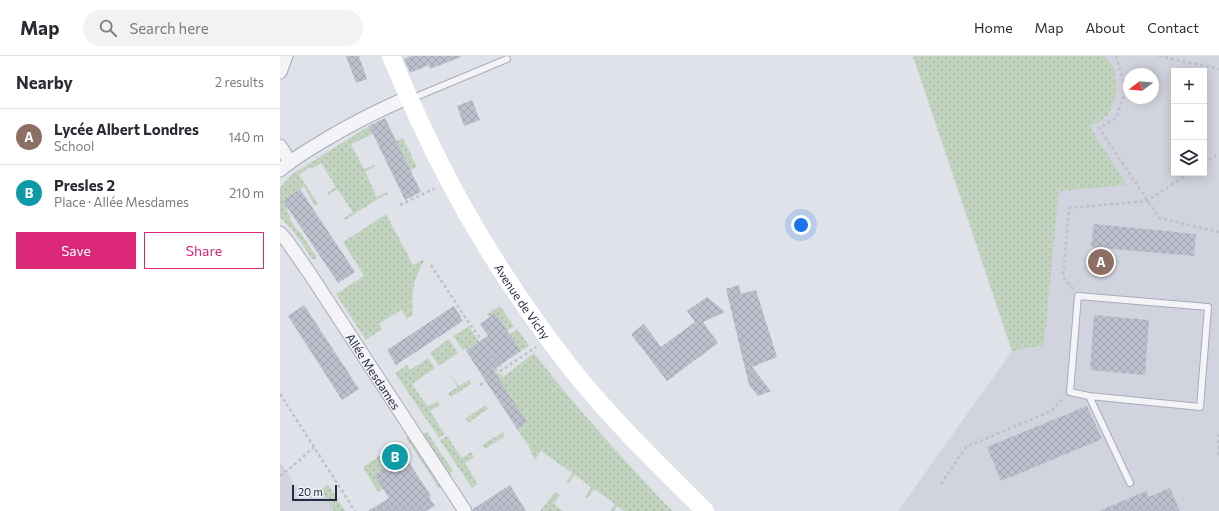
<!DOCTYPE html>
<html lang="en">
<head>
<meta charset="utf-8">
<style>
	:root { --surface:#fff; --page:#f2f2f3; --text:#2b2b33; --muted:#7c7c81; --line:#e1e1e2; --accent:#db2777 }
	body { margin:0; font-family:Commissioner,sans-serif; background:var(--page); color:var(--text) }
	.controls { position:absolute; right:12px; top:12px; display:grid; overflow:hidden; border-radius:0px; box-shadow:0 2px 10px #0003 }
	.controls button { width:36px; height:36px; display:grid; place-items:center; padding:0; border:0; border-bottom:1px solid var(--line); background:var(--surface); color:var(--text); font:20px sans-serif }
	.compass { position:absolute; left:843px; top:12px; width:36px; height:36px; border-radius:50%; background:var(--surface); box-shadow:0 2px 10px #0003; rotate:254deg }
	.scale { position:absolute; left:12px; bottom:10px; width:45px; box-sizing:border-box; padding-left:4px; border:2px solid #272c42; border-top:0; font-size:11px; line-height:14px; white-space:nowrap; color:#272c42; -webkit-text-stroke:3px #eff1f7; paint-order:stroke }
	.you { position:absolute; left:521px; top:169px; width:14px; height:14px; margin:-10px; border:3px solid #fff; border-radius:50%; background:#1a73e8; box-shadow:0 0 0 6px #1a73e833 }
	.badge { display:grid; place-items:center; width:26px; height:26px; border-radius:50%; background:var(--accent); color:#fff; font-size:13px; font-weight:700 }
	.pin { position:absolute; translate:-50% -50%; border:2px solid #fff; box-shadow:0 1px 4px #0006 }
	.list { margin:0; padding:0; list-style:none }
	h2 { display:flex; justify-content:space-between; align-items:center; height:52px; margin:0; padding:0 16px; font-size:17px }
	h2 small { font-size:13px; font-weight:400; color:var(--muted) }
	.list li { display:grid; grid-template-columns:26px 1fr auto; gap:12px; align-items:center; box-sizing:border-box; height:56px; padding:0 16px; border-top:1px solid var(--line) }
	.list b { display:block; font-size:15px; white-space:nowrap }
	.list p { margin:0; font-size:13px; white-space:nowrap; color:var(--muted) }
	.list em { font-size:13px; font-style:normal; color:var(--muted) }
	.actions { display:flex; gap:8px; padding:12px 16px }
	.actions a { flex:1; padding:9px 0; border:1px solid var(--accent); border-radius:0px; text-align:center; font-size:14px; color:var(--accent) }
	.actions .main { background:var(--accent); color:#fff }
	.icon { flex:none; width:22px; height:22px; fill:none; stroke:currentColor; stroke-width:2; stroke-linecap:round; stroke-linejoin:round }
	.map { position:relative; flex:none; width:939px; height:455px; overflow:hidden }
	header { display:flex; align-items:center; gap:24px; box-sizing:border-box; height:56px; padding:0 20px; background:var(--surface); border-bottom:1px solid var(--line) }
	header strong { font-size:19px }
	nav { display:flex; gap:22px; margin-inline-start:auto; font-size:14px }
	.search { width:280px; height:36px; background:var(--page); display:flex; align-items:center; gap:10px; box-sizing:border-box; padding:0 14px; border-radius:22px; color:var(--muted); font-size:15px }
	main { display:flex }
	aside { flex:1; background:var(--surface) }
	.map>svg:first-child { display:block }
	.built { fill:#d1d4df; fill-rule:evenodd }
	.grass { fill:url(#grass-dots) }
	.building { fill:url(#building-cross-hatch) }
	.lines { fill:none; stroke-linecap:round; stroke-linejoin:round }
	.lane-casing { stroke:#a8abb8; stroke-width:8 }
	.street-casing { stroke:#a8abb8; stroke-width:15 }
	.path { stroke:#bebfc9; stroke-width:2.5; stroke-dasharray:3 3; stroke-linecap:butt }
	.lane { stroke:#f3f3f8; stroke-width:6 }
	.street { stroke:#f3f3f8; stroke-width:13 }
	.secondary { stroke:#fff; stroke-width:18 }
	.labels { text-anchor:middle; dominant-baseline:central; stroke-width:4; stroke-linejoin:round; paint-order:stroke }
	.street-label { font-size:12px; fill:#272c42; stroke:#eff1f7 }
</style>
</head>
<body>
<header>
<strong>Map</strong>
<div class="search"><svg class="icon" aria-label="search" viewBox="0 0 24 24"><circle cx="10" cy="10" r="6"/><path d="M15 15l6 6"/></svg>Search here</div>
<nav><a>Home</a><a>Map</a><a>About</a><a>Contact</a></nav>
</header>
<main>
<aside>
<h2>Nearby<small>2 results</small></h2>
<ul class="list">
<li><span class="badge" style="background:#8d6e63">A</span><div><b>Lycée Albert Londres</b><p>School</p></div><em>140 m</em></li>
<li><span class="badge" style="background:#0f9aa8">B</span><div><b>Presles 2</b><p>Place · Allée Mesdames</p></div><em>210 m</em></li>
</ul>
<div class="actions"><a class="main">Save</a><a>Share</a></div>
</aside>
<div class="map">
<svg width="939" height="455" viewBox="0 0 939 455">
	<defs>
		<pattern id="grass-dots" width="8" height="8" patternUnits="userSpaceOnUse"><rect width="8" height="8" fill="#c2d4c0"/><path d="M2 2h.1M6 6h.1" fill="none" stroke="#a7b6a6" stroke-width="1.8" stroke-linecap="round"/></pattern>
		<pattern id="building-cross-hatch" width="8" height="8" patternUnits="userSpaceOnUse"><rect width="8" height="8" fill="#bcc0cd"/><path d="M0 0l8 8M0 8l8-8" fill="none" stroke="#a2a5b1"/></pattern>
	</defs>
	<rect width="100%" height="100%" fill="#e0e2ea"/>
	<path class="built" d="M633,0H939V455H618L732,295ZM894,15H924V117H894ZM849,18H873V42H849Z
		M0,406L25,444L48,429L65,455H0Z"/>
	<path class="grass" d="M633,0H824L835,13L837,36L828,59L810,71L847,129L779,135L764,289L732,295Z
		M89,70L93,78L71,88L84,113L94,109V111L85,116L97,141L107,136L108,138L98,143L65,164L64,162L73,156L57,133L48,139L47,137L56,131L41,107L32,113L30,111L19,119L38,148L35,150L24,131L4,145L9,153L6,154L11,161L9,162L18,175H19L37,201L33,204L14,176L0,161V132L11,119Z
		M123,82L137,111L130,114L116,85Z
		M106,158L133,209L143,204L144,205C132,226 132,236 133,259L127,263L121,254L99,268L102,273L86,284L56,238L84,220L63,186Z
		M220,250L234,270L227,275L215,257L209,261L207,258Z
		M189,270L218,314L214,317L185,293L183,294L173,280Z
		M237,273L249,290L241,295L229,279Z
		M169,283L178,297L159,310L150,297Z
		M254,297C297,353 344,404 392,455H344L337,450L334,455H330L335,448L314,433L308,442L305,441L311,431L295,419L288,428L286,426L292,417L261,395L255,404L249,391L237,373L216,320L220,317L223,321Z
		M148,302L155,312L132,328L148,351L157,345L160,349L150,355L165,378L159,382L115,317L127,309L130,314Z
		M171,320H172L179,330L189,324L191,328L171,341L168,337L178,331Z
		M205,349L208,353L188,367L185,363Z
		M147,376L173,415L169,418L143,379Z
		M223,376L225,380L205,393L202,389Z
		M128,380L161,431L159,432L126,382Z
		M167,380L182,402L191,396L194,401L185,407L198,428L192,432L160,384Z
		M111,392L114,397L112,407L94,419L103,433L98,436L83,411Z
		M48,429L50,432L65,455H54L40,434Z
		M275,436L280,439L274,448L283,455H260Z"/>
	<path class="building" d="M66,0H79L87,23L76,27Z
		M131,0H181V1L150,13L149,9L130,17L124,3Z
		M192,44L200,64L184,70L177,50Z
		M105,62L141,136L125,144L89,70Z
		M20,133L75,216L58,227L3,145Z
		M814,168L916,178L914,200L811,191Z
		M459,229L461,238L476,234L497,301L472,311L491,335L478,340L469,329L446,233Z
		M427,241L445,256L423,266L438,287L387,325L351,278L364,268L381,291L415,266L407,255Z
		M24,249L79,333L62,344L8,260Z
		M174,250L183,265L116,309L107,294Z
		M215,257L241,295L213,314L247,366L237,373L186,295L208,280L200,268Z
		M814,259L869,264L865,319L810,314Z
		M807,350L822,383L721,425L707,391Z
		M118,395L122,401L124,399L151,440L149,441L155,450L146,455H88L109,442L94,419L112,407L108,401Z
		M230,429L246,455H193V453Z
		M890,432L900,455H819L866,435L869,441Z"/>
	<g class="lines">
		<defs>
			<path id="lane" d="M130,41L138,40L227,3
				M798,240L928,251L920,351L809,340L790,336Z
				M809,340L850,427"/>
			<g id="street">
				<path d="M0,16L6,0"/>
				<path d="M0,90L10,106"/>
				<path d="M0,114C13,103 28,94 43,85C71,68 99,54 129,41"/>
				<path id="s1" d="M0,177L7,185L30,218L185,455"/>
			</g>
		</defs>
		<use href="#lane" class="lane-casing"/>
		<use href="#street" class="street-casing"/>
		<path class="path" d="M836,0L846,33L836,62L819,72L879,162L939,176
			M879,0L939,13
			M924,107L939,97
			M120,149L154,133
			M151,209L189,267L223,313
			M793,233L783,221L789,152L867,145L909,117
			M200,329L256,291
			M0,338L75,455
			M939,378L938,398L939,399
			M0,420L14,409L34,391
			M661,428L686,391L771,355L784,342"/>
		<use href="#lane" class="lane"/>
		<use href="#street" class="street"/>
		<path class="secondary" id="s2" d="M111,0C128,41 146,81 167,121C202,188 244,252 290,311C331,363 379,409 425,455"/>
	</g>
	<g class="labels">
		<g class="street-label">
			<text stroke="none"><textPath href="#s2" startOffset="279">Avenue de Vichy</textPath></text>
			<text stroke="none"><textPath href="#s1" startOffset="167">Allée Mesdames</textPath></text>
		</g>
	</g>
</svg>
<div class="controls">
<button>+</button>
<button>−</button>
<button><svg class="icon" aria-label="layers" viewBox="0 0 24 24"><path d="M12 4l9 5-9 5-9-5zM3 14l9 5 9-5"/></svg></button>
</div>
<svg class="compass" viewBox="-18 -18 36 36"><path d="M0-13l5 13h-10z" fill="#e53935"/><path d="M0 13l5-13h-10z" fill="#7c7c81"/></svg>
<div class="scale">20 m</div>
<div class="you"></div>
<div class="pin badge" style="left:821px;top:206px;background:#8d6e63">A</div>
<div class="pin badge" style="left:115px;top:401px;background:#0f9aa8">B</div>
</div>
</main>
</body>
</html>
